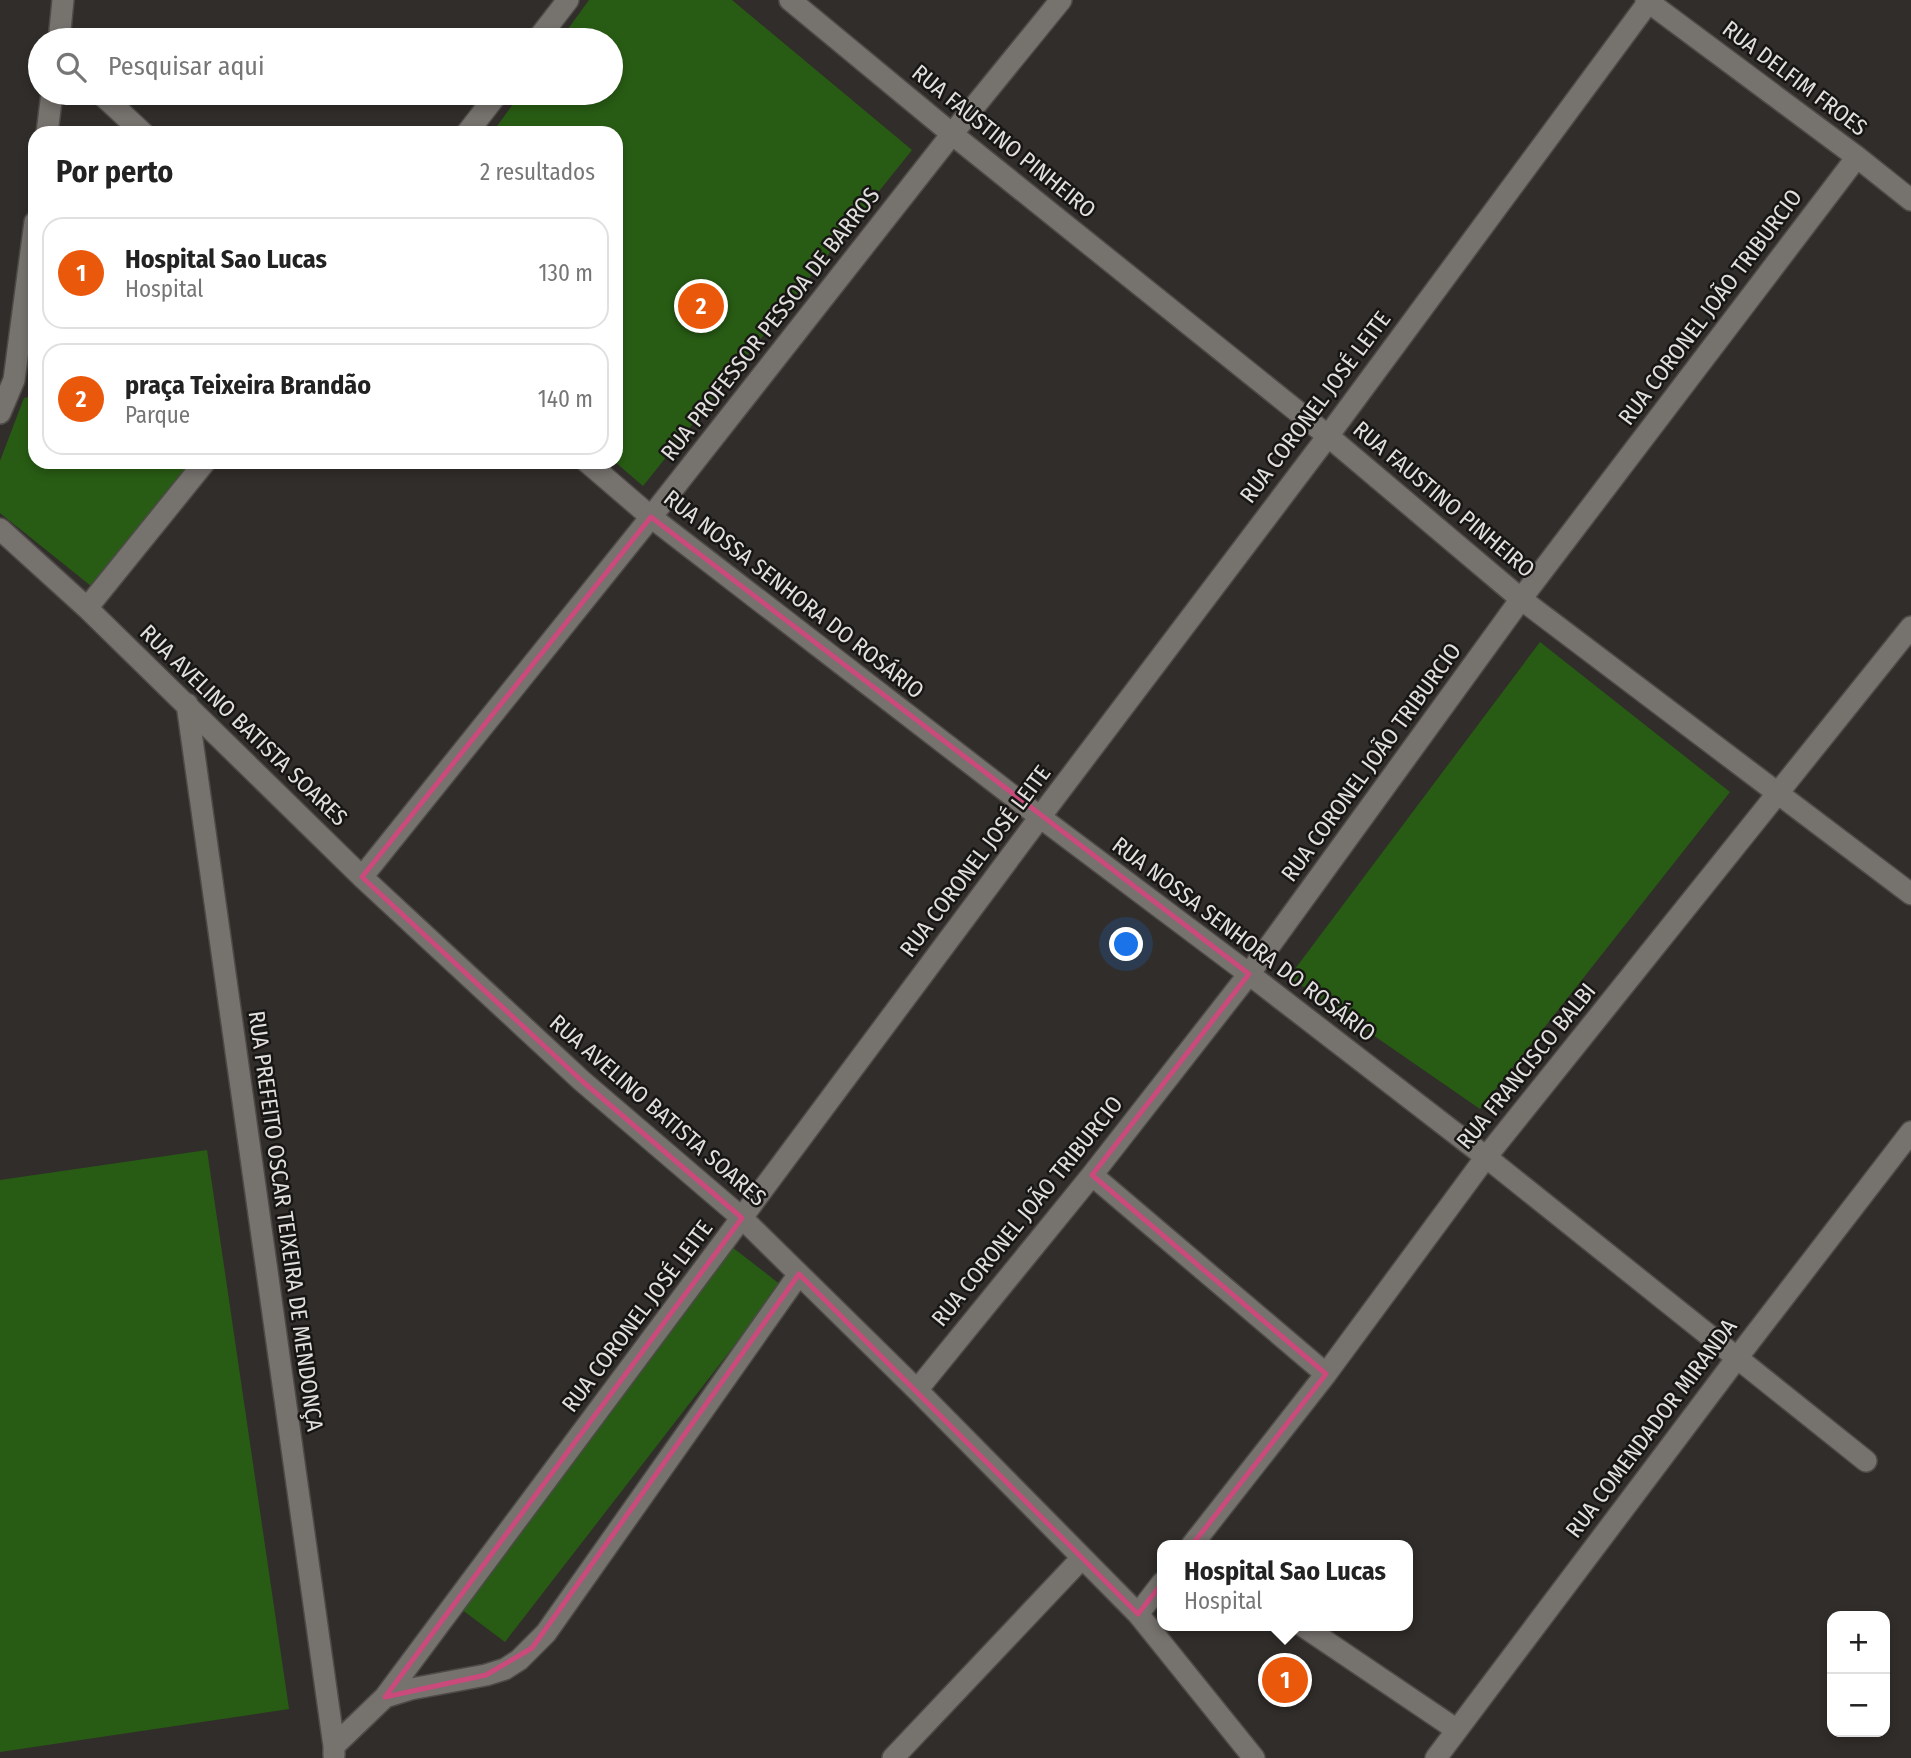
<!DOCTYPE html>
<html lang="pt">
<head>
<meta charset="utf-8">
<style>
	:root { --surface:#fff; --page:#f2f2f2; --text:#222; --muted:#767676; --line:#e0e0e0; --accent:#ea580c }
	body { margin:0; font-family:"Fira Sans Condensed",sans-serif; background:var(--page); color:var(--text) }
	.controls { position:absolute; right:21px; bottom:21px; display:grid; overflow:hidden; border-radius:14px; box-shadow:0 4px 10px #0003 }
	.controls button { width:63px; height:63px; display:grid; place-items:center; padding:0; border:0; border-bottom:2px solid var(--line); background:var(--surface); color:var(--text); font:35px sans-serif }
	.you { position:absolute; left:1127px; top:945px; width:24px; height:24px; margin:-18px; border:5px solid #fff; border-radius:50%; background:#1a73e8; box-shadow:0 0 0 10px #1a73e833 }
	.badge { display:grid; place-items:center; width:46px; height:46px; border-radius:50%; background:var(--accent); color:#fff; font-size:23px; font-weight:700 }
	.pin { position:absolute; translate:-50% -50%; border:4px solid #fff; box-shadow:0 2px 7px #0006 }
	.popup { position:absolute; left:1157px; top:1540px; width:256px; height:91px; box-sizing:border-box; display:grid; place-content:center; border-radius:14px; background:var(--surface); filter:drop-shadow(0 2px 5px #0005); font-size:23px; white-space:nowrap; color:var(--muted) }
	.popup b { font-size:26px; color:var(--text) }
	.popup::after { content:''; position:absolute; left:50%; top:100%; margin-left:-14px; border:14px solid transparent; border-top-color:var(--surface) }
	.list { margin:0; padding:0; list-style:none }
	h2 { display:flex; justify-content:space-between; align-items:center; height:91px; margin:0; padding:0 28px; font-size:30px }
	h2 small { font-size:23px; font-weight:400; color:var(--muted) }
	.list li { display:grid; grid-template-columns:46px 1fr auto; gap:21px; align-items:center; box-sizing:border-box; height:112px; margin:0 14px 14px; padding:0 14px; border:2px solid var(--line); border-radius:21px }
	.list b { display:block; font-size:26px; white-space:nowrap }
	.list p { margin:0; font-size:23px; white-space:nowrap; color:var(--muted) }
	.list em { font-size:23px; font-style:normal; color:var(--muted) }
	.icon { flex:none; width:38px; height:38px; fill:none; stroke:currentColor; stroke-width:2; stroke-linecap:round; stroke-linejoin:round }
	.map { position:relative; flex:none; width:1911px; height:1758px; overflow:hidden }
	.search { position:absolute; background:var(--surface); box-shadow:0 4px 10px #0003; left:28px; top:28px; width:595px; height:77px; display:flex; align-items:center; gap:18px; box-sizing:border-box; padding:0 24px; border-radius:38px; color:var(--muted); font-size:26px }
	.panel { position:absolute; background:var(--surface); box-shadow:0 4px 10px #0003; left:28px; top:126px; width:595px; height:343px; border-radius:21px }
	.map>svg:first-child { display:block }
	.green { fill:#285c14 }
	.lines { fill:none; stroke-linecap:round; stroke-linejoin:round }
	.minor-casing { stroke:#4d4a47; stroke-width:24 }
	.minor { stroke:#76726e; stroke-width:21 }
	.marked { fill:none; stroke:#ca4a7c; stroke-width:5; stroke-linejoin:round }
	.labels { text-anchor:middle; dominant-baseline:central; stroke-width:5; stroke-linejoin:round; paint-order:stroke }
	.street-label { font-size:23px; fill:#e2e0de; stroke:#171614 }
</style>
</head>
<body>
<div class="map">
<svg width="1911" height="1758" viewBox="0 0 1911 1758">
	<rect width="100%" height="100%" fill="#312d2a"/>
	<path class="green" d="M589,0H732L912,150L643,486L615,462L616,133H492L521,93H611V40H560Z
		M35,395V462H192L91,586L0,513V461L24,398Z
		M1540,642L1730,792L1480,1109L1289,977Z
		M207,1150L289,1709L0,1752V1180Z
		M732,1247L781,1285L505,1642L457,1606Z"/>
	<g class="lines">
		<defs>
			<path id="minor" d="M790,0L952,134L1328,436L1521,599L1911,894
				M1646,0L1857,157L1911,200
				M59,40L63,0
				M537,40L568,0
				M100,93L143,133
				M47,133L52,93
				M467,133L498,93
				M0,413L14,380L35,222
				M587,462L651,517L1040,817L1249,974L1486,1157L1866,1461
				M0,529L87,608L362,877L582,1081L742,1218L799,1274L917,1390L1138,1614L1254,1758
				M87,608L205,462
				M187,704L334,1746V1755
				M362,877L651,517L952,134L1061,0
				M1092,1175L1326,1374
				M917,1390L1092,1175L1249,974L1521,599L1857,157
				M1192,1545L1326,1374L1486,1157L1911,627
				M1138,1614L1162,1583
				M1303,1626L1457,1730
				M385,1697L411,1689L486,1675L505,1669L519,1660L546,1633L799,1274
				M334,1746L385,1697L1040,817L1328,436L1650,0
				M893,1758L1082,1558
				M1436,1758L1737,1358L1911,1132"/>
		</defs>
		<use href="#minor" class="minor-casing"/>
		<use href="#minor" class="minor"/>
	</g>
	<path class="marked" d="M651,517L1249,974L1092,1175L1326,1374L1138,1614L799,1274L532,1648L486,1675L385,1697L742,1218L582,1081L362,877Z"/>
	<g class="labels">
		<g class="street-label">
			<text transform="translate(1795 78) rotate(37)">RUA DELFIM FROES</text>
			<text transform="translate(1004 141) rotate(39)">RUA FAUSTINO PINHEIRO</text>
			<text transform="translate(1710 307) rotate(-53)">RUA CORONEL JOÃO TRIBURCIO</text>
			<text transform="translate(770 324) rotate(-52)">RUA PROFESSOR PESSOA DE BARROS</text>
			<text transform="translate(1315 407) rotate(-53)">RUA CORONEL JOSÉ LEITE</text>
			<text transform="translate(1444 499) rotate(40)">RUA FAUSTINO PINHEIRO</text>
			<text transform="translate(794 594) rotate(38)">RUA NOSSA SENHORA DO ROSÁRIO</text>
			<text transform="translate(244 725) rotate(44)">RUA AVELINO BATISTA SOARES</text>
			<text transform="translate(1371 762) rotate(-54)">RUA CORONEL JOÃO TRIBURCIO</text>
			<text transform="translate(975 861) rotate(-53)">RUA CORONEL JOSÉ LEITE</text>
			<text transform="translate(1244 939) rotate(37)">RUA NOSSA SENHORA DO ROSÁRIO</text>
			<text transform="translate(1526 1066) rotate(-51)">RUA FRANCISCO BALBI</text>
			<text transform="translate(658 1110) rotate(41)">RUA AVELINO BATISTA SOARES</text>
			<text transform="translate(1027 1211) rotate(-51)">RUA CORONEL JOÃO TRIBURCIO</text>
			<text transform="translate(286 1221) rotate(82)">RUA PREFEITO OSCAR TEIXEIRA DE MENDONÇA</text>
			<text transform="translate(637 1316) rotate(-53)">RUA CORONEL JOSÉ LEITE</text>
			<text transform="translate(1651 1428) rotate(-53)">RUA COMENDADOR MIRANDA</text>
		</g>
	</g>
</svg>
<div class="controls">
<button>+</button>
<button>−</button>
</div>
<div class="you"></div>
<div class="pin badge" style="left:1285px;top:1680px">1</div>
<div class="popup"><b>Hospital Sao Lucas</b>Hospital</div>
<div class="pin badge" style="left:701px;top:306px">2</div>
<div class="search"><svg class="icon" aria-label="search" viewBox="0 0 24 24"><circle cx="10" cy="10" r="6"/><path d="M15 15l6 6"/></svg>Pesquisar aqui</div>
<section class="panel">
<h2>Por perto<small>2 resultados</small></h2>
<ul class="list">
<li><span class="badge">1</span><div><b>Hospital Sao Lucas</b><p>Hospital</p></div><em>130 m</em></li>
<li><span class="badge">2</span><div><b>praça Teixeira Brandão</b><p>Parque</p></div><em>140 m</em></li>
</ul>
</section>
</div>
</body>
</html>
